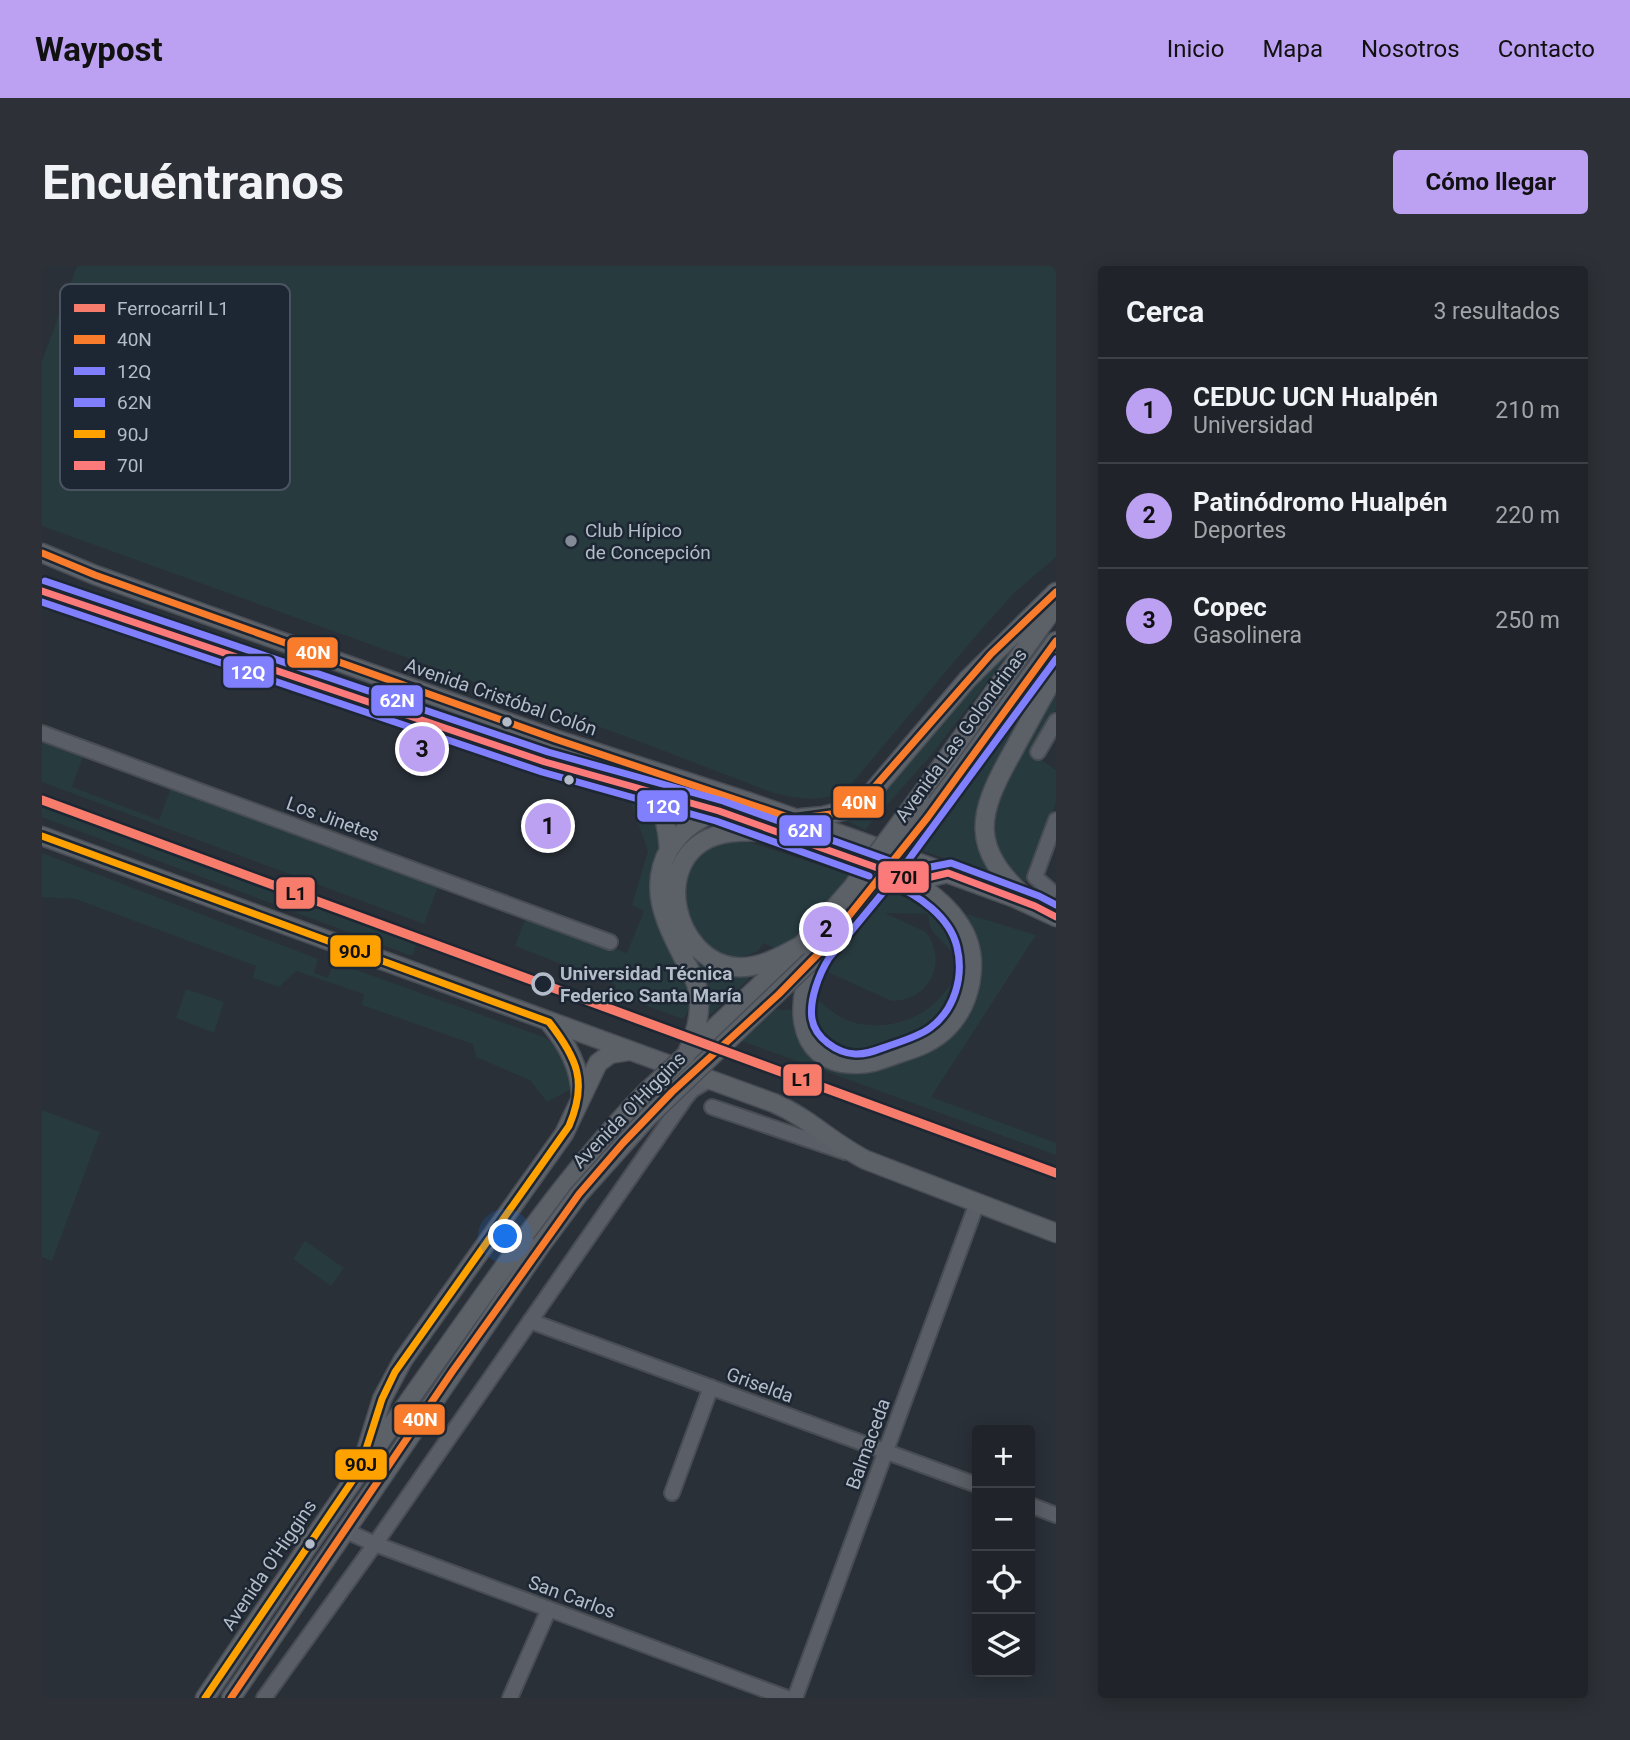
<!DOCTYPE html>
<html lang="es">
<head>
<meta charset="utf-8">
<style>
	:root { --surface:#20242a; --page:#2d3036; --text:#f1f3f6; --muted:#a2a4a8; --line:#3d4147; --accent:#bca0f2 }
	body { margin:0; font-family:Roboto,sans-serif; background:var(--page); color:var(--text) }
	.controls { position:absolute; right:21px; bottom:21px; display:grid; overflow:hidden; border-radius:7px; box-shadow:0 4px 18px #0003 }
	.controls button { width:63px; height:63px; display:grid; place-items:center; padding:0; border:0; border-bottom:2px solid var(--line); background:var(--surface); color:var(--text); font:35px sans-serif }
	.you { position:absolute; left:464px; top:971px; width:24px; height:24px; margin:-18px; border:5px solid #fff; border-radius:50%; background:#1a73e8; box-shadow:0 0 0 10px #1a73e833 }
	.badge { display:grid; place-items:center; width:46px; height:46px; border-radius:50%; background:var(--accent); color:#111; font-size:23px; font-weight:700 }
	.pin { position:absolute; translate:-50% -50%; border:4px solid #fff; box-shadow:0 2px 7px #0006 }
	.list { margin:0; padding:0; list-style:none }
	h2 { display:flex; justify-content:space-between; align-items:center; height:91px; margin:0; padding:0 28px; font-size:30px }
	h2 small { font-size:23px; font-weight:400; color:var(--muted) }
	.list li { display:grid; grid-template-columns:46px 1fr auto; gap:21px; align-items:center; box-sizing:border-box; height:105px; padding:0 28px; border-top:2px solid var(--line) }
	.list b { display:block; font-size:26px; white-space:nowrap }
	.list p { margin:0; font-size:23px; white-space:nowrap; color:var(--muted) }
	.list em { font-size:23px; font-style:normal; color:var(--muted) }
	.icon { flex:none; width:38px; height:38px; fill:none; stroke:currentColor; stroke-width:2; stroke-linecap:round; stroke-linejoin:round }
	.map { position:relative; flex:none; width:1014px; height:1432px; overflow:hidden; border-radius:7px }
	header { display:flex; align-items:center; gap:42px; box-sizing:border-box; height:98px; padding:0 35px; background:var(--accent); color:#111 }
	header strong { font-size:33px }
	nav { display:flex; gap:38px; margin-inline-start:auto; font-size:24px }
	.intro { display:flex; align-items:center; justify-content:space-between; box-sizing:border-box; height:168px; padding:0 42px }
	h1 { margin:0; font-size:49px }
	.button { padding:18px 32px; border-radius:7px; background:var(--accent); color:#111; font-size:24px; font-weight:700 }
	main { display:flex; gap:42px; padding:0 42px }
	aside { flex:1; background:var(--surface); border-radius:7px; box-shadow:0 4px 18px #0003 }
	.map>svg:first-child { display:block }
	.green { fill:#273a3e }
	.lines { fill:none; stroke-linecap:round; stroke-linejoin:round }
	.minor-casing { stroke:#484c53; stroke-width:18 }
	.major-casing { stroke:#484c55; stroke-width:21 }
	.minor { stroke:#5a5e66; stroke-width:14 }
	.major { stroke:#5c6168; stroke-width:18 }
	.major-bridge-casing { stroke:#484c55; stroke-width:21; stroke-linecap:butt }
	.major-bridge { stroke:#5c6168; stroke-width:18 }
	.bus-1-casing { stroke:#1d2633; stroke-width:12 }
	.bus-2-casing { stroke:#1d2633; stroke-width:12 }
	.bus-3-casing { stroke:#1d2633; stroke-width:12 }
	.bus-4-casing { stroke:#1d2633; stroke-width:12 }
	.bus-5-casing { stroke:#1d2633; stroke-width:12 }
	.bus-1 { stroke:#f87c2b; stroke-width:7 }
	.bus-2 { stroke:#8080ff; stroke-width:7 }
	.bus-3 { stroke:#8080ff; stroke-width:7 }
	.bus-4 { stroke:#ffa200; stroke-width:7 }
	.bus-5 { stroke:#fd7a7a; stroke-width:7 }
	.rail-1-casing { stroke:#1d2633; stroke-width:14 }
	.rail-1 { stroke:#f87c6b; stroke-width:9 }
	.poi-dot { fill:#848b96; stroke:#1d2633; stroke-width:2.5 }
	.bus-dot { fill:#b4bcc9; stroke:#1d2633; stroke-width:2.5 }
	.stop-dot { fill:#1d2633; stroke:#b4bcc9; stroke-width:3.5 }
	.labels { text-anchor:middle; dominant-baseline:central; stroke-width:5; stroke-linejoin:round; paint-order:stroke }
	.poi-label { font-size:19px; fill:#b4bcc9; stroke:#1d2633; text-anchor:start }
	.street-label { font-size:19px; fill:#b4bcc9; stroke:#1d2633 }
	.stop-label { font-size:19px; font-weight:bold; fill:#b4bcc9; stroke:#1d2633; text-anchor:start }
	.key { fill:#1d2633; stroke:#4a5360; stroke-width:2 }
	.key-label { font-size:19px; fill:#b4bcc9 }
	.line-badge { stroke:#1d2633; stroke-width:2.5 }
	.badge-label { font-size:19px; text-anchor:middle; font-weight:bold; fill:#fff }
	.pale-badge-label { font-size:19px; text-anchor:middle; font-weight:bold; fill:#111 }
</style>
</head>
<body>
<header>
<strong>Waypost</strong>
<nav><a>Inicio</a><a>Mapa</a><a>Nosotros</a><a>Contacto</a></nav>
</header>
<div class="intro"><h1>Encuéntranos</h1><a class="button">Cómo llegar</a></div>
<main>
<div class="map">
<svg width="1014" height="1432" viewBox="0 0 1014 1432">
	<rect width="100%" height="100%" fill="#2a3038"/>
	<path class="green" d="M35,0H1014V291L973,326L943,359L805,523C782,537 757,533 732,527L580,469L0,260V95Z
		M978,374L890,488L823,564L802,553L823,543L847,520L938,412Z
		M1010,397L938,533L932,566L936,585L948,609L876,583Z
		M1014,424V444L990,488L1014,504V537L983,616C953,592 942,569 956,532Z
		M0,476L41,490L30,521L117,554L129,522L396,620L382,658L0,516Z
		M584,522C601,530 617,547 619,567C620,582 612,596 610,610C608,624 614,645 617,659C624,689 667,719 641,753L572,728L574,719L473,680L484,651L585,687L602,645L590,639L606,585Z
		M0,538L375,677L370,690L0,551Z
		M703,575L870,629C881,635 892,640 901,649C939,685 925,740 886,768C875,776 859,779 846,783C833,786 812,792 799,786C785,780 776,770 767,758L769,728C782,739 797,754 814,757C848,764 880,754 902,727C908,720 914,713 915,704C916,684 899,678 890,664C887,660 887,653 886,648L843,647L884,666C906,696 888,734 850,735L721,677L716,685L689,695C682,691 671,687 665,681C638,654 629,590 676,577C684,575 695,576 703,575Z
		M0,587L276,693L272,707L286,712L292,696L504,772C522,789 529,798 531,822L505,836L488,814L434,791L431,778L320,739L322,728L254,705L237,721L211,712L214,700L34,633L0,631Z
		M921,647L994,669L889,831L1014,877V889L697,774L732,743L750,744L760,772L795,801L895,779L920,758L940,711L938,682L932,665Z
		M653,691C671,706 686,709 709,711L666,751C670,728 663,712 653,691Z
		M144,723L182,736L172,767L134,752Z
		M0,844L58,866L10,995L0,991Z
		M263,975L302,1002L289,1020L251,993Z"/>
	<g class="lines">
		<defs>
			<path id="minor" d="M0,467L568,676
				M996,486L1014,455
				M1002,645L1008,624L993,611L1014,554
				M670,841L803,886
				M488,1055L935,1219
				M630,1227L669,1121
				M988,1239L1014,1249
				M302,1264L333,1278L745,1432
				M222,1432L333,1278L642,834L650,824L667,814
				M468,1432L507,1343
				M753,1432L935,937"/>
			<path id="major" d="M0,287L53,309L513,473L704,535L817,575L973,632L1014,651
				M0,325L503,496L677,545L872,615L906,607
				M920,504L1014,375
				M603,525C623,543 625,559 627,584
				M878,530L1014,339
				M759,552L781,550L804,544L830,526L925,414L1014,326
				M722,566C706,565 688,565 673,570C608,592 631,695 694,701C717,703 740,690 760,679
				M0,570L732,837C767,852 790,877 824,894L1014,967
				M985,633C927,581 935,549 970,487C984,461 999,434 1014,407
				M815,642C803,657 788,671 777,687C752,727 749,797 812,798C828,799 843,792 858,787C874,782 888,777 901,766C930,740 940,692 918,659C906,640 889,628 872,615
				M507,756C526,779 538,801 539,831
				M648,785L750,689
				M644,789C653,770 660,748 656,726C655,716 649,706 644,697C625,659 604,623 628,582C640,563 657,551 678,545
				M323,1188L340,1133L361,1094L522,868L556,797L568,788L587,785
				M163,1432C243,1313 324,1195 407,1078C469,991 528,904 603,827
				M189,1432L499,979"/>
		</defs>
		<use href="#minor" class="minor-casing"/>
		<use href="#major" class="major-casing"/>
		<use href="#minor" class="minor"/>
		<use href="#major" class="major"/>
		<defs>
			<path id="major-bridge" d="M815,642L920,504
				M760,679L809,623L878,530
				M603,827L644,789
				M499,979L537,928L606,851L778,686"/>
		</defs>
		<use href="#major-bridge" class="major-bridge-casing"/>
		<use href="#major-bridge" class="major-bridge"/>
		<defs>
			<path id="bus-1" d="M0,287L53,309L513,473L752,553L796,547L822,533L949,388L1014,326
				M189,1432L410,1106L537,928L581,877L630,826L737,728L778,686L886,551L1014,375"/>
			<path id="bus-2" d="M0,336L500,506L674,555L827,610
				M862,600L1014,393
				M848,618C876,628 908,651 915,681C922,710 913,744 888,762C877,770 861,775 849,779C837,783 825,789 813,788C795,787 773,772 770,753C767,734 777,708 787,692Z"/>
			<path id="bus-3" d="M3,315L506,486L681,535L873,604L909,597L997,630L1014,639"/>
			<path id="bus-4" d="M0,570L507,756C535,792 546,816 527,860L353,1106L340,1133L317,1205L163,1432"/>
			<path id="bus-5" d="M0,325L503,496L677,545L872,615L906,607L993,640L1014,651"/>
		</defs>
		<use href="#bus-1" class="bus-1-casing"/>
		<use href="#bus-2" class="bus-2-casing"/>
		<use href="#bus-3" class="bus-3-casing"/>
		<use href="#bus-4" class="bus-4-casing"/>
		<use href="#bus-5" class="bus-5-casing"/>
		<use href="#bus-1" class="bus-1"/>
		<use href="#bus-2" class="bus-2"/>
		<use href="#bus-3" class="bus-3"/>
		<use href="#bus-4" class="bus-4"/>
		<use href="#bus-5" class="bus-5"/>
		<defs>
			<path id="rail-1" d="M0,534L1014,907"/>
		</defs>
		<use href="#rail-1" class="rail-1-casing"/>
		<use href="#rail-1" class="rail-1"/>
	</g>
	<circle class="poi-dot" cx="529" cy="275" r="7"/>
	<g class="bus-dot">
		<circle cx="465" cy="456" r="6"/>
		<circle cx="527" cy="514" r="6"/>
		<circle cx="268" cy="1278" r="6"/>
	</g>
	<circle class="stop-dot" cx="501" cy="718" r="10"/>
	<g class="labels">
		<g class="poi-label">
			<text x="543" y="264">Club Hípico<tspan x="543" dy="22">de Concepción</tspan></text>
		</g>
		<g class="street-label">
			<text transform="translate(459 431) rotate(19)">Avenida Cristóbal Colón</text>
			<text transform="translate(919 469) rotate(-54)">Avenida Las Golondrinas</text>
			<text transform="translate(291 553) rotate(20)">Los Jinetes</text>
			<text transform="translate(587 844) rotate(-46)">Avenida O'Higgins</text>
			<text transform="translate(718 1119) rotate(20)">Griselda</text>
			<text transform="translate(826 1178) rotate(-70)">Balmaceda</text>
			<text transform="translate(227 1299) rotate(-56)">Avenida O'Higgins</text>
			<text transform="translate(530 1331) rotate(20)">San Carlos</text>
		</g>
		<g class="stop-label">
			<text x="518" y="707">Universidad Técnica<tspan x="518" dy="22">Federico Santa María</tspan></text>
		</g>
	</g>
	<rect x="18" y="18" width="230" height="206" rx="10" class="key"/>
	<rect x="32" y="38" width="31" height="8" fill="#f87c6b"/>
	<rect x="32" y="69" width="31" height="9" fill="#f87c2b"/>
	<rect x="32" y="101" width="31" height="8" fill="#8080ff"/>
	<rect x="32" y="132" width="31" height="9" fill="#8080ff"/>
	<rect x="32" y="164" width="31" height="8" fill="#ffa200"/>
	<rect x="32" y="195" width="31" height="9" fill="#fd7a7a"/>
	<g class="key-label">
		<text x="75" y="49">Ferrocarril L1</text>
		<text x="75" y="80">40N</text>
		<text x="75" y="112">12Q</text>
		<text x="75" y="143">62N</text>
		<text x="75" y="175">90J</text>
		<text x="75" y="206">70I</text>
	</g>
	<g class="line-badge">
		<rect x="244" y="370" width="53" height="33" rx="7" fill="#f87c2b"/>
		<rect x="180" y="389" width="53" height="34" rx="7" fill="#8080ff"/>
		<rect x="328" y="418" width="54" height="33" rx="7" fill="#8080ff"/>
		<rect x="790" y="519" width="53" height="34" rx="7" fill="#f87c2b"/>
		<rect x="594" y="523" width="53" height="34" rx="7" fill="#8080ff"/>
		<rect x="736" y="548" width="54" height="33" rx="7" fill="#8080ff"/>
		<rect x="835" y="594" width="53" height="34" rx="7" fill="#fd7a7a"/>
		<rect x="233" y="610" width="41" height="34" rx="7" fill="#f87c6b"/>
		<rect x="287" y="668" width="53" height="34" rx="7" fill="#ffa200"/>
		<rect x="740" y="797" width="41" height="34" rx="7" fill="#f87c6b"/>
		<rect x="351" y="1137" width="53" height="33" rx="7" fill="#f87c2b"/>
		<rect x="292" y="1182" width="54" height="33" rx="7" fill="#ffa200"/>
	</g>
	<g class="badge-label">
		<text x="271" y="393">40N</text>
		<text x="206" y="413">12Q</text>
		<text x="355" y="441">62N</text>
		<text x="817" y="543">40N</text>
		<text x="621" y="547">12Q</text>
		<text x="763" y="571">62N</text>
		<text x="378" y="1160">40N</text>
	</g>
	<g class="pale-badge-label">
		<text x="862" y="618">70I</text>
		<text x="254" y="634">L1</text>
		<text x="313" y="692">90J</text>
		<text x="760" y="820">L1</text>
		<text x="319" y="1205">90J</text>
	</g>
</svg>
<div class="controls">
<button>+</button>
<button>−</button>
<button><svg class="icon" aria-label="locate" viewBox="0 0 24 24"><circle cx="12" cy="12" r="6"/><path d="M12 2v4M12 18v4M2 12h4M18 12h4"/></svg></button>
<button><svg class="icon" aria-label="layers" viewBox="0 0 24 24"><path d="M12 4l9 5-9 5-9-5zM3 14l9 5 9-5"/></svg></button>
</div>
<div class="you"></div>
<div class="pin badge" style="left:506px;top:560px">1</div>
<div class="pin badge" style="left:784px;top:663px">2</div>
<div class="pin badge" style="left:380px;top:483px">3</div>
</div>
<aside>
<h2>Cerca<small>3 resultados</small></h2>
<ul class="list">
<li><span class="badge">1</span><div><b>CEDUC UCN Hualpén</b><p>Universidad</p></div><em>210 m</em></li>
<li><span class="badge">2</span><div><b>Patinódromo Hualpén</b><p>Deportes</p></div><em>220 m</em></li>
<li><span class="badge">3</span><div><b>Copec</b><p>Gasolinera</p></div><em>250 m</em></li>
</ul>
</aside>
</main>
</body>
</html>
